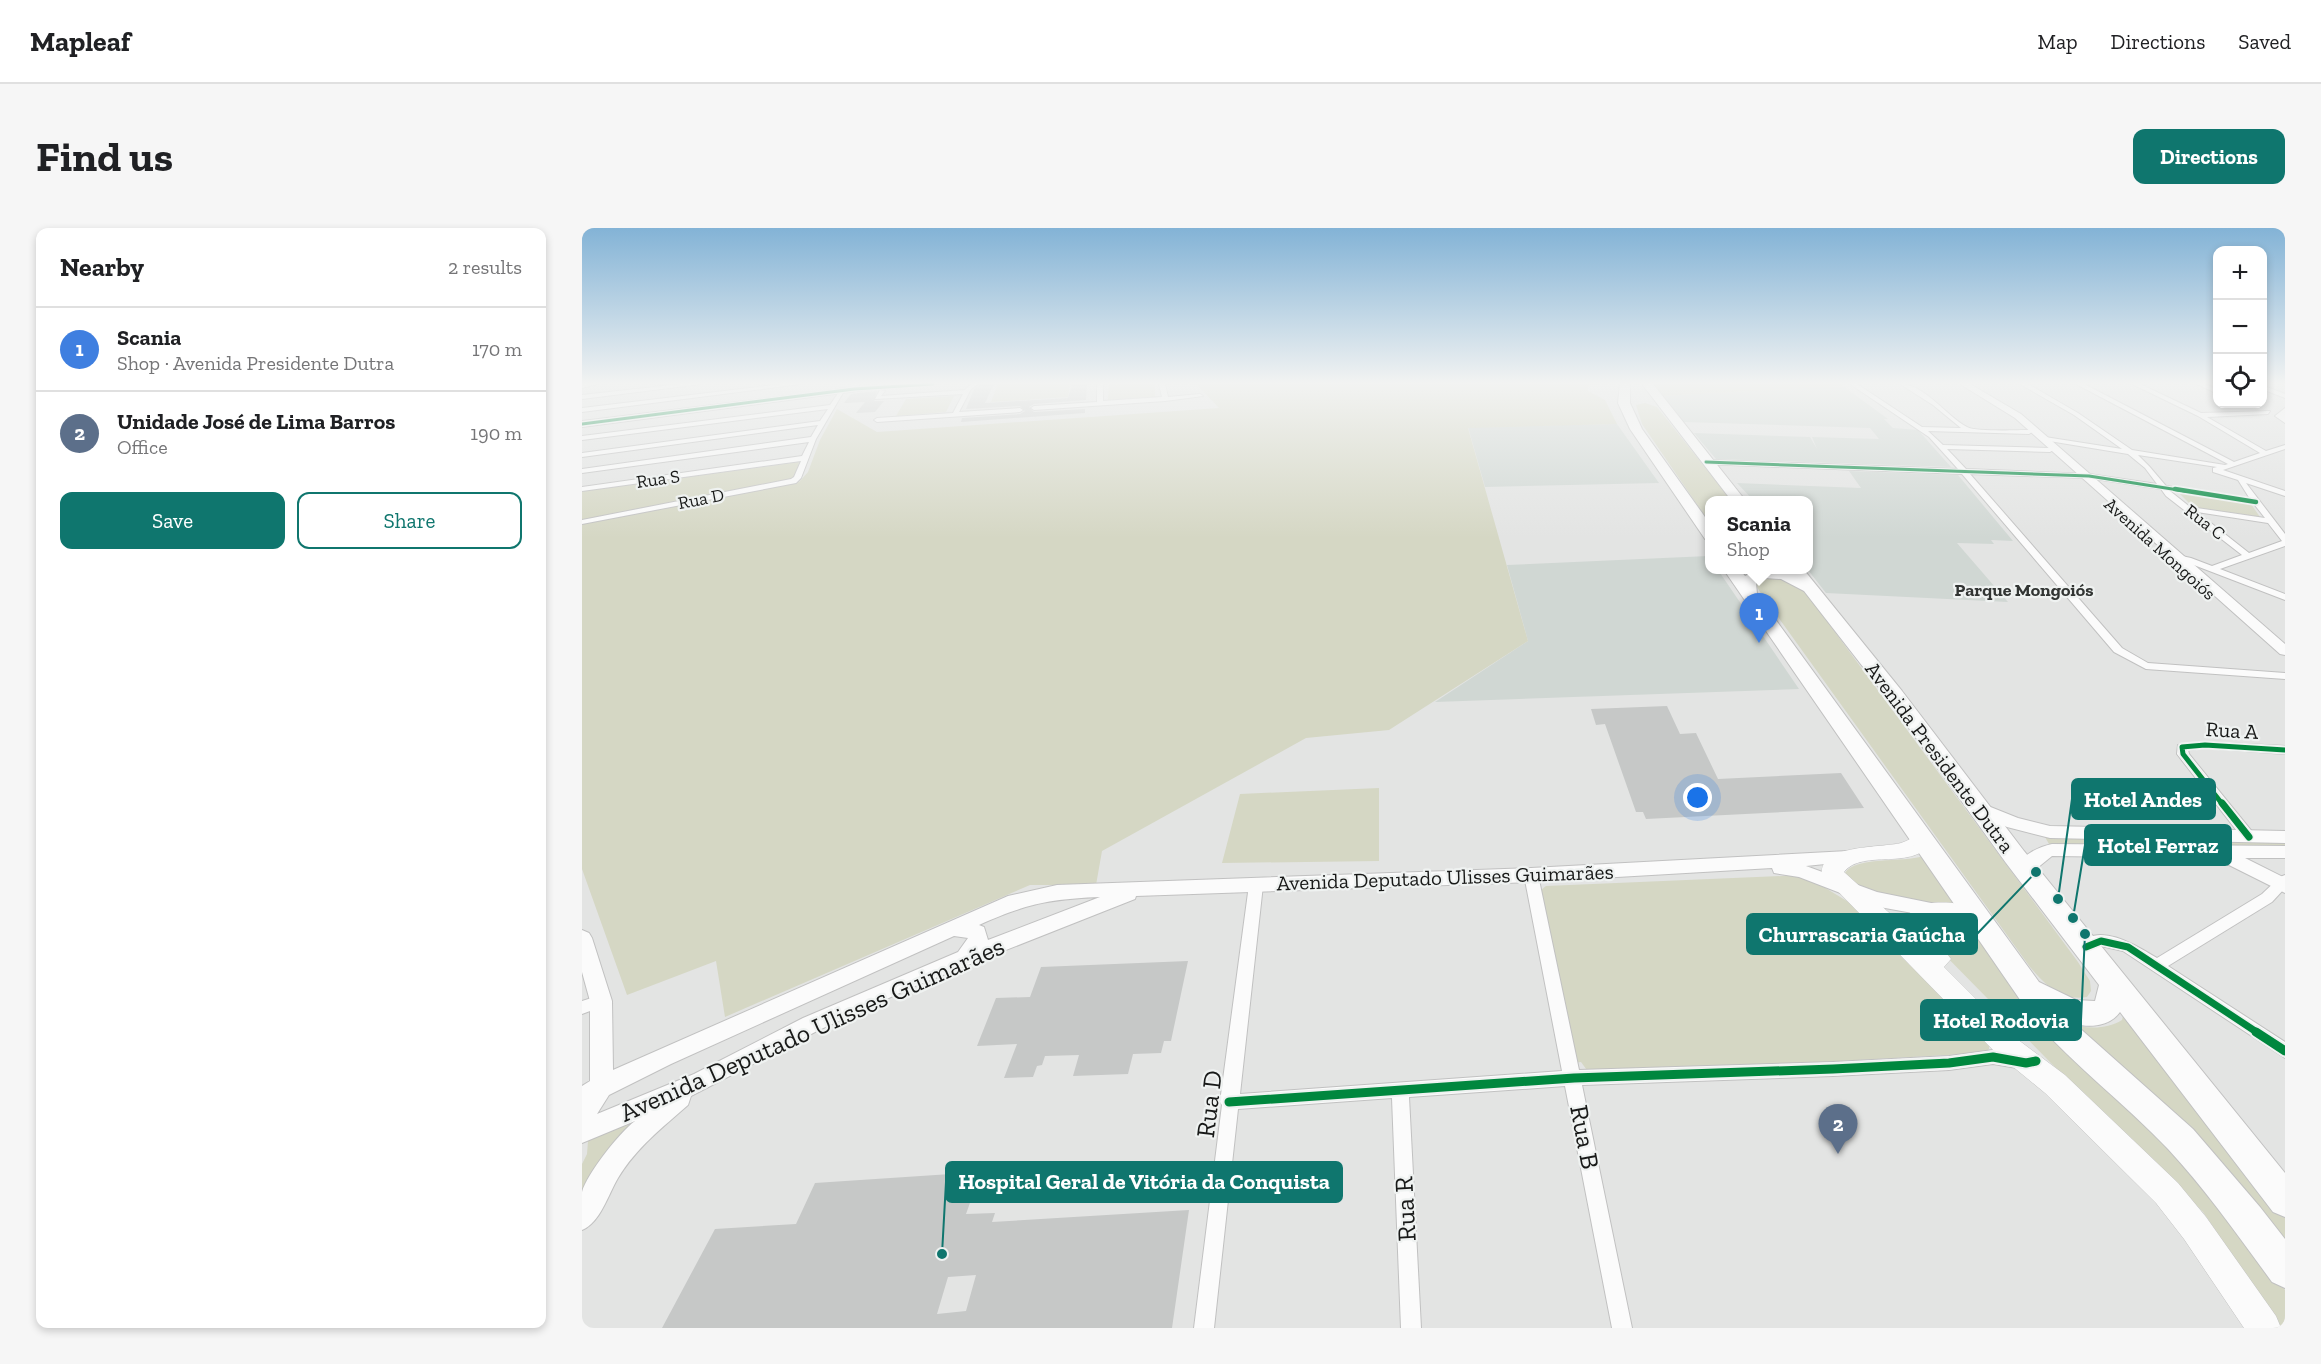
<!DOCTYPE html>
<html lang="en">
<head>
<meta charset="utf-8">
<style>
	:root { --surface:#fff; --page:#f6f6f6; --text:#202124; --muted:#757577; --line:#e0e0e0; --accent:#0f766e }
	body { margin:0; font-family:"Zilla Slab",serif; background:var(--page); color:var(--text) }
	.controls { position:absolute; right:18px; top:18px; display:grid; overflow:hidden; border-radius:12px; box-shadow:0 3px 9px #0003 }
	.controls button { width:54px; height:54px; display:grid; place-items:center; padding:0; border:0; border-bottom:2px solid var(--line); background:var(--surface); color:var(--text); font:30px sans-serif }
	.you { position:absolute; left:1116px; top:570px; width:21px; height:21px; margin:-15px; border:4px solid #fff; border-radius:50%; background:#1a73e8; box-shadow:0 0 0 9px #1a73e833 }
	.badge { display:grid; place-items:center; width:39px; height:39px; border-radius:50%; background:var(--accent); color:#fff; font-size:20px; font-weight:700 }
	.pin { position:absolute; translate:-50% -50px; filter:drop-shadow(0 2px 3px #0008) }
	.pin::after { content:''; position:absolute; top:32px; width:21px; height:18px; background:inherit; clip-path:polygon(0 0,100% 0,50% 100%) }
	.popup { position:absolute; left:1123px; top:268px; width:108px; height:78px; box-sizing:border-box; display:grid; place-content:center; border-radius:12px; background:var(--surface); filter:drop-shadow(0 2px 4px #0005); font-size:20px; white-space:nowrap; color:var(--muted) }
	.popup b { font-size:22px; color:var(--text) }
	.popup::after { content:''; position:absolute; left:50%; top:100%; margin-left:-12px; border:12px solid transparent; border-top-color:var(--surface) }
	.list { margin:0; padding:0; list-style:none }
	h2 { display:flex; justify-content:space-between; align-items:center; height:78px; margin:0; padding:0 24px; font-size:26px }
	h2 small { font-size:20px; font-weight:400; color:var(--muted) }
	.list li { display:grid; grid-template-columns:39px 1fr auto; gap:18px; align-items:center; box-sizing:border-box; height:84px; padding:0 24px; border-top:2px solid var(--line) }
	.list b { display:block; font-size:22px; white-space:nowrap }
	.list p { margin:0; font-size:20px; white-space:nowrap; color:var(--muted) }
	.list em { font-size:20px; font-style:normal; color:var(--muted) }
	.actions { display:flex; gap:12px; padding:18px 24px }
	.actions a { flex:1; padding:14px 0; border:2px solid var(--accent); border-radius:12px; text-align:center; font-size:21px; color:var(--accent) }
	.actions .main { background:var(--accent); color:#fff }
	.icon { flex:none; width:33px; height:33px; fill:none; stroke:currentColor; stroke-width:2; stroke-linecap:round; stroke-linejoin:round }
	.map { position:relative; flex:none; width:1703px; height:1100px; overflow:hidden; border-radius:12px }
	header { display:flex; align-items:center; gap:36px; box-sizing:border-box; height:84px; padding:0 30px; background:var(--surface); border-bottom:2px solid var(--line) }
	header strong { font-size:28px }
	nav { display:flex; gap:33px; margin-inline-start:auto; font-size:21px }
	.intro { display:flex; align-items:center; justify-content:space-between; box-sizing:border-box; height:144px; padding:0 36px }
	h1 { margin:0; font-size:42px }
	.button { padding:15px 27px; border-radius:12px; background:var(--accent); color:#fff; font-size:21px; font-weight:700 }
	main { display:flex; gap:36px; padding:0 36px }
	aside { flex:1; background:var(--surface); border-radius:12px; box-shadow:0 3px 9px #0003 }
	.map>svg:first-child { display:block }
	.built { fill:#d0d7d3 }
	.green { fill:#d5d7c4 }
	.building { fill:#c6c8c7; fill-rule:evenodd }
	.lines { fill:none; stroke-linecap:round; stroke-linejoin:round }
	.street-casing { stroke:#c1c1c1; stroke-width:2 }
	.secondary-casing { stroke:#c1c1c1; stroke-width:2 }
	.primary-casing { stroke:#c1c1c1; stroke-width:1 }
	.highway-casing { stroke:#c1c1c1; stroke-width:2 }
	.street { fill:#fbfbfb; fill-rule:evenodd }
	.secondary { fill:#fbfbfb; fill-rule:evenodd }
	.primary { fill:#fbfbfb; fill-rule:evenodd }
	.highway { fill:#fbfbfb; fill-rule:evenodd }
	.cycleway-far4-casing { stroke:#eff2f1; stroke-width:5 }
	.cycleway-far3-casing { stroke:#eff2f1; stroke-width:8 }
	.cycleway-far2-casing { stroke:#eff2f1; stroke-width:9 }
	.cycleway-far1-casing { stroke:#eff2f1; stroke-width:10 }
	.cycleway-casing { stroke:#eff2f1; stroke-width:13 }
	.cycleway-far4 { stroke:#00873e; stroke-width:3 }
	.cycleway-far3 { stroke:#00873e; stroke-width:4.5 }
	.cycleway-far2 { stroke:#00873e; stroke-width:5 }
	.cycleway-far1 { stroke:#00873e; stroke-width:7 }
	.cycleway { stroke:#00873e; stroke-width:9 }
	.labels { text-anchor:middle; dominant-baseline:central; stroke-width:4.5; stroke-linejoin:round; paint-order:stroke }
	.far-street-label { font-size:18px; fill:#181918; stroke:#eff2f1 }
	.far-neighbourhood-label { font-size:18px; font-weight:bold; fill:#323533; stroke:#eff2f1 }
	.street-label { font-size:21px; fill:#181918; stroke:#eff2f1 }
	.near-street-label { font-size:26px; fill:#181918; stroke:#eff2f1 }
	.leader { fill:none; stroke:#0f766e; stroke-width:2 }
	.callout-dot { fill:#0f766e; stroke:#eff2f1; stroke-width:2 }
	.callout { fill:#0f766e; stroke:#0f766e; stroke-width:2 }
	.callout-label { font-size:22px; text-anchor:middle; font-weight:bold; fill:#fff }
</style>
</head>
<body>
<header>
<strong>Mapleaf</strong>
<nav><a>Map</a><a>Directions</a><a>Saved</a></nav>
</header>
<div class="intro"><h1>Find us</h1><a class="button">Directions</a></div>
<main>
<aside>
<h2>Nearby<small>2 results</small></h2>
<ul class="list">
<li><span class="badge" style="background:#3f7fe0">1</span><div><b>Scania</b><p>Shop · Avenida Presidente Dutra</p></div><em>170 m</em></li>
<li><span class="badge" style="background:#5c6f8a">2</span><div><b>Unidade José de Lima Barros</b><p>Office</p></div><em>190 m</em></li>
</ul>
<div class="actions"><a class="main">Save</a><a>Share</a></div>
</aside>
<div class="map">
<svg width="1703" height="1100" viewBox="0 0 1703 1100">
	<rect width="100%" height="100%" fill="#e3e4e3"/>
	<path class="built" d="M1261,158L1306,191H1302L1311,200L1336,202L1369,239L1134,231L1112,205L1228,209L1235,221L1230,209L1297,211L1288,200L1102,194L1080,168Z
		M1035,196L1077,255L903,259L886,199Z
		M1267,243L1376,247L1431,313L1409,312L1412,316L1375,315L1426,374L1244,365L1226,342V272H1171L1155,255L1279,260Z
		M1126,328L1128,342H1136L1217,461L853,474L946,413L925,337Z"/>
	<path class="green" d="M416,156H488L486,169L409,174Z
		M573,156V169L526,172L527,157Z
		M614,156H1012L1006,158V163L1023,172L1035,196L886,200L946,413L807,502L724,510L520,623L514,657H448L143,789L134,733L45,767L0,641V296L217,254L226,244L238,212L255,181L295,204L637,180Z
		M1071,156H1259L1261,158L1080,168Z
		M372,168L364,184L314,188L324,171Z
		M1063,175L1075,179L1149,272H1128L1127,294L1060,196L1054,177Z
		M217,234L214,250L0,294V263Z
		M1596,264L1669,276L1678,289L1612,280Z
		M1195,350L1222,362L1496,734L1508,753L1509,763L1505,769C1479,773 1464,758 1448,739L1178,364L1174,357L1178,352Z
		M797,560V633L640,635L658,566Z
		M1463,609L1703,613V621L1467,616Z
		M1341,628L1377,680L1283,666L1263,645C1273,628 1321,635 1341,628Z
		M1200,648H1217L1232,653L1273,678L1407,816V821L1401,825L1023,846L1007,845L999,834L993,835L959,662L964,658Z
		M1363,691L1391,702L1578,905L1664,1008L1703,1062V1100H1700L1621,984L1518,885L1351,715L1346,705L1352,693Z
		M1543,780L1703,987V1021L1483,795C1502,800 1522,803 1540,792Z
		M60,886L0,980V936L5,926L6,913Z"/>
	<path class="building" d="M398,156H412L403,175L486,170L490,156H505L504,172L452,176L447,179L452,184L503,181V185L379,194L380,190L438,186L443,183L438,178L384,181L392,161Z
		M295,163L292,173H302L293,184L274,185L283,174L262,175L269,166Z
		M1085,478L1098,506L1114,505L1136,551L1259,545L1282,580L1064,591L1061,584H1054L1023,496L1014,497L1009,481Z
		M606,733L589,813H582L579,825L551,826L546,846L491,848L497,827L463,828L460,837L455,838L451,849L422,850L435,816L395,818L414,770L448,769L459,739Z
		M399,944L384,986L413,985L410,994L607,982L590,1100H80L133,1001L214,996L233,955ZM394,1047L384,1083L355,1086L366,1049Z"/>
	<g class="lines">
		<defs>
			<path id="street" d="M0,156H15L0,160Z
				M99,156H119L0,171V167Z
				M200,156H219L0,184V180Z
				M320,156H354L272,163L269,161Z
				M389,156H396L389,161L377,184L438,180L441,182L438,184L295,194L292,192L295,190L371,185L381,166L293,171L298,162L303,163L299,168L383,162Z
				M515,156H521V173L580,169L577,156H583L586,169L618,166L621,168L583,173L452,182L449,180L452,178L515,174Z
				M1268,156H1275L1340,199L1379,200L1351,177L1318,156C1343,156 1365,189 1385,199C1394,204 1435,202 1447,202L1450,204L1447,206L1346,203L1361,217L1468,220L1471,222L1468,224L1365,221L1384,241L1507,246L1575,256L1563,240L1546,226L1461,212V210L1463,209L1540,221L1492,187L1438,156H1446L1496,185L1550,222L1643,237L1646,236L1494,156H1502L1652,234L1678,225L1616,188L1550,156H1558L1619,185L1688,183L1686,186L1625,189L1684,223L1703,217V221L1641,242L1703,263V268L1664,255L1703,306V318L1638,341L1703,366V372L1604,334L1583,330V326L1586,325L1609,330L1630,338L1660,327L1584,268L1579,261L1507,250L1388,246L1540,420L1566,435L1703,445V451L1564,441L1532,424L1380,246L1124,236L1121,234L1124,232L1376,241L1347,209ZM1556,227L1635,239L1631,240V244L1656,252L1668,271L1584,258L1567,238ZM1588,263L1672,276L1683,290L1608,279ZM1615,284L1686,295L1700,313L1667,325Z
				M1615,156H1623L1636,162V166Z
				M1680,157L1703,166V170L1680,161Z
				M259,161L262,163L234,211L219,250L214,255L0,296V292L209,251L212,249L219,233L0,263V259L220,228L227,214L0,245V241L229,209L236,197L0,229V225L238,193L246,181L0,212V208L248,177Z
				M1623,514L1703,518V526L1623,520L1606,522L1607,526L1672,606L1673,609L1672,612H1662L1595,526L1596,517Z
				M949,642L954,644L956,647L997,842L1251,834L1367,828L1411,822L1441,828L1443,833L1441,838L1435,840L1411,836L1367,842L1251,848L1000,857L1050,1100H1030L983,858L827,869L839,1100H819L810,870L656,881L632,1100H612L640,877L638,874L667,657L669,654H679L681,657L658,866L980,843L942,647L944,644Z
				M1703,647V660L1690,674L1586,738L1703,814V830L1541,723L1519,718L1504,725L1499,723L1497,719C1513,691 1557,719 1575,730L1680,666L1698,649Z
				M19,767L24,769L27,773L24,777L0,786V773Z"/>
			<path id="secondary" d="M270,156H278L275,163L0,199V193L238,164L269,159Z
				M1378,156H1388L1439,186L1703,416V427L1698,426L1433,190Z
				M1703,180V195L1693,188Z
				M1396,574L1436,590L1468,598L1703,603V615L1468,610L1425,599L1390,584L1387,580L1390,576Z
				M1470,616L1703,618V630H1663L1703,650V665L1633,630L1470,628L1449,645H1435L1433,640C1440,627 1456,619 1470,616Z
				M1266,623L1272,625L1275,629L1272,633L1224,638L1295,664L1354,676L1357,681L1354,686L1347,688L1292,678L1217,649L1192,645L1190,640L949,654L554,668L553,671L333,758L237,802L109,868L106,877C80,900 54,920 36,950C26,967 18,995 0,1002C0,991 0,975 0,964C5,946 37,905 53,893L0,915V858L8,853V773L0,744V702L7,705L10,710L30,773L31,842L426,668L475,657L949,640ZM518,669L406,712L402,699L397,697C444,676 467,671 518,669ZM372,708L386,710L376,724L221,790L112,846L15,886L27,867L89,836Z"/>
			<path id="primary" d="M1340,606L1347,608L1351,613C1332,644 1281,620 1262,644L1325,701L1329,680C1355,670 1398,672 1414,700L1410,706L1402,709L1368,692L1348,691V704L1369,731L1362,739L1431,808L1483,847L1596,955L1624,989L1694,1088L1699,1100H1662L1602,1011L1574,975L1463,865L1413,824L1240,647C1236,616 1300,620 1319,615C1326,613 1332,608 1340,606Z"/>
			<path id="highway" d="M1038,156H1048V175L1060,201L1128,296V312L1123,311L1048,201L1036,175Z
				M1060,156H1071L1163,272H1149Z
				M1142,342H1158L1163,348L1177,342H1222L1320,463L1442,623L1703,945V989L1691,984L1538,784C1528,798 1509,800 1493,796L1611,901L1678,979L1703,1011V1060L1690,1054C1657,1009 1624,962 1586,921C1543,876 1493,838 1452,792ZM1182,350L1199,351L1222,363L1306,471L1424,635L1517,757L1513,773L1494,772L1457,754L1175,366L1174,355Z"/>
		</defs>
		<use href="#street" class="street-casing"/>
		<use href="#secondary" class="secondary-casing"/>
		<use href="#primary" class="primary-casing"/>
		<use href="#highway" class="highway-casing"/>
		<use href="#street" class="street"/>
		<use href="#secondary" class="secondary"/>
		<use href="#primary" class="primary"/>
		<use href="#highway" class="highway"/>
		<defs>
			<path id="cycleway-far4" d="M0,196L272,161L351,156
				M1124,234L1507,248L1603,263"/>
			<path id="cycleway-far3" d="M1593,261L1674,274"/>
			<path id="cycleway-far2" d="M1641,577L1601,526L1600,519L1623,517L1703,522"/>
			<path id="cycleway-far1" d="M1640,575L1667,609
				M1504,719L1519,713L1546,719L1676,805"/>
			<path id="cycleway" d="M1674,804L1703,823
				M647,874L992,850L1251,841L1367,835L1411,829L1444,835L1454,833"/>
		</defs>
		<use href="#cycleway-far4" class="cycleway-far4-casing"/>
		<use href="#cycleway-far3" class="cycleway-far3-casing"/>
		<use href="#cycleway-far2" class="cycleway-far2-casing"/>
		<use href="#cycleway-far1" class="cycleway-far1-casing"/>
		<use href="#cycleway" class="cycleway-casing"/>
		<use href="#cycleway-far4" class="cycleway-far4"/>
		<use href="#cycleway-far3" class="cycleway-far3"/>
		<use href="#cycleway-far2" class="cycleway-far2"/>
		<use href="#cycleway-far1" class="cycleway-far1"/>
		<use href="#cycleway" class="cycleway"/>
	</g>
	<linearGradient id="sky" x2="0" y2="1"><stop stop-color="#83b3d6"/><stop offset="0.5" stop-color="#f2f3f2"/><stop offset="1" stop-color="#f2f3f2" stop-opacity="0"/></linearGradient>
	<rect width="1703" height="310" fill="url(#sky)"/>
	<g class="labels">
		<g class="far-street-label">
			<text transform="translate(76 251) rotate(-8)">Rua S</text>
			<text transform="translate(119 271) rotate(-11)">Rua D</text>
			<text transform="translate(1623 294) rotate(38)">Rua C</text>
			<text transform="translate(1578 321) rotate(42)">Avenida Mongoiós</text>
		</g>
		<g class="far-neighbourhood-label">
			<text x="1442" y="362">Parque Mongoiós</text>
		</g>
		<g class="street-label">
			<text transform="translate(1650 502) rotate(3)">Rua A</text>
			<text transform="translate(1358 529) rotate(53)">Avenida Presidente Dutra</text>
			<text transform="translate(863 649) rotate(-2)">Avenida Deputado Ulisses Guimarães</text>
		</g>
		<g class="near-street-label">
			<text transform="translate(230 801) rotate(-24)">Avenida Deputado Ulisses Guimarães</text>
			<text transform="translate(627 876) rotate(-83)">Rua D</text>
			<text transform="translate(1003 909) rotate(79)">Rua B</text>
			<text transform="translate(823 981) rotate(-93)">Rua R</text>
		</g>
	</g>
	<path class="leader" d="M1476 671L1490 571M1491 690L1503 617M1454 644L1395 706M1503 706L1499 792M360 1026L364 954"/>
	<g class="callout-dot">
		<circle cx="1476" cy="671" r="6"/>
		<circle cx="1491" cy="690" r="6"/>
		<circle cx="1454" cy="644" r="6"/>
		<circle cx="1503" cy="706" r="6"/>
		<circle cx="360" cy="1026" r="6"/>
	</g>
	<g class="callout">
		<rect x="1490" y="551" width="143" height="40" rx="6"/>
		<rect x="1503" y="597" width="146" height="40" rx="6"/>
		<rect x="1165" y="686" width="230" height="40" rx="6"/>
		<rect x="1339" y="772" width="160" height="40" rx="6"/>
		<rect x="364" y="934" width="396" height="40" rx="6"/>
	</g>
	<g class="callout-label">
		<text x="1561" y="579">Hotel Andes</text>
		<text x="1576" y="625">Hotel Ferraz</text>
		<text x="1280" y="714">Churrascaria Gaúcha</text>
		<text x="1419" y="800">Hotel Rodovia</text>
		<text x="562" y="961">Hospital Geral de Vitória da Conquista</text>
	</g>
</svg>
<div class="controls">
<button>+</button>
<button>−</button>
<button><svg class="icon" aria-label="locate" viewBox="0 0 24 24"><circle cx="12" cy="12" r="6"/><path d="M12 2v4M12 18v4M2 12h4M18 12h4"/></svg></button>
</div>
<div class="you"></div>
<div class="pin badge" style="left:1177px;top:415px;background:#3f7fe0">1</div>
<div class="popup"><b>Scania</b>Shop</div>
<div class="pin badge" style="left:1256px;top:926px;background:#5c6f8a">2</div>
</div>
</main>
</body>
</html>
